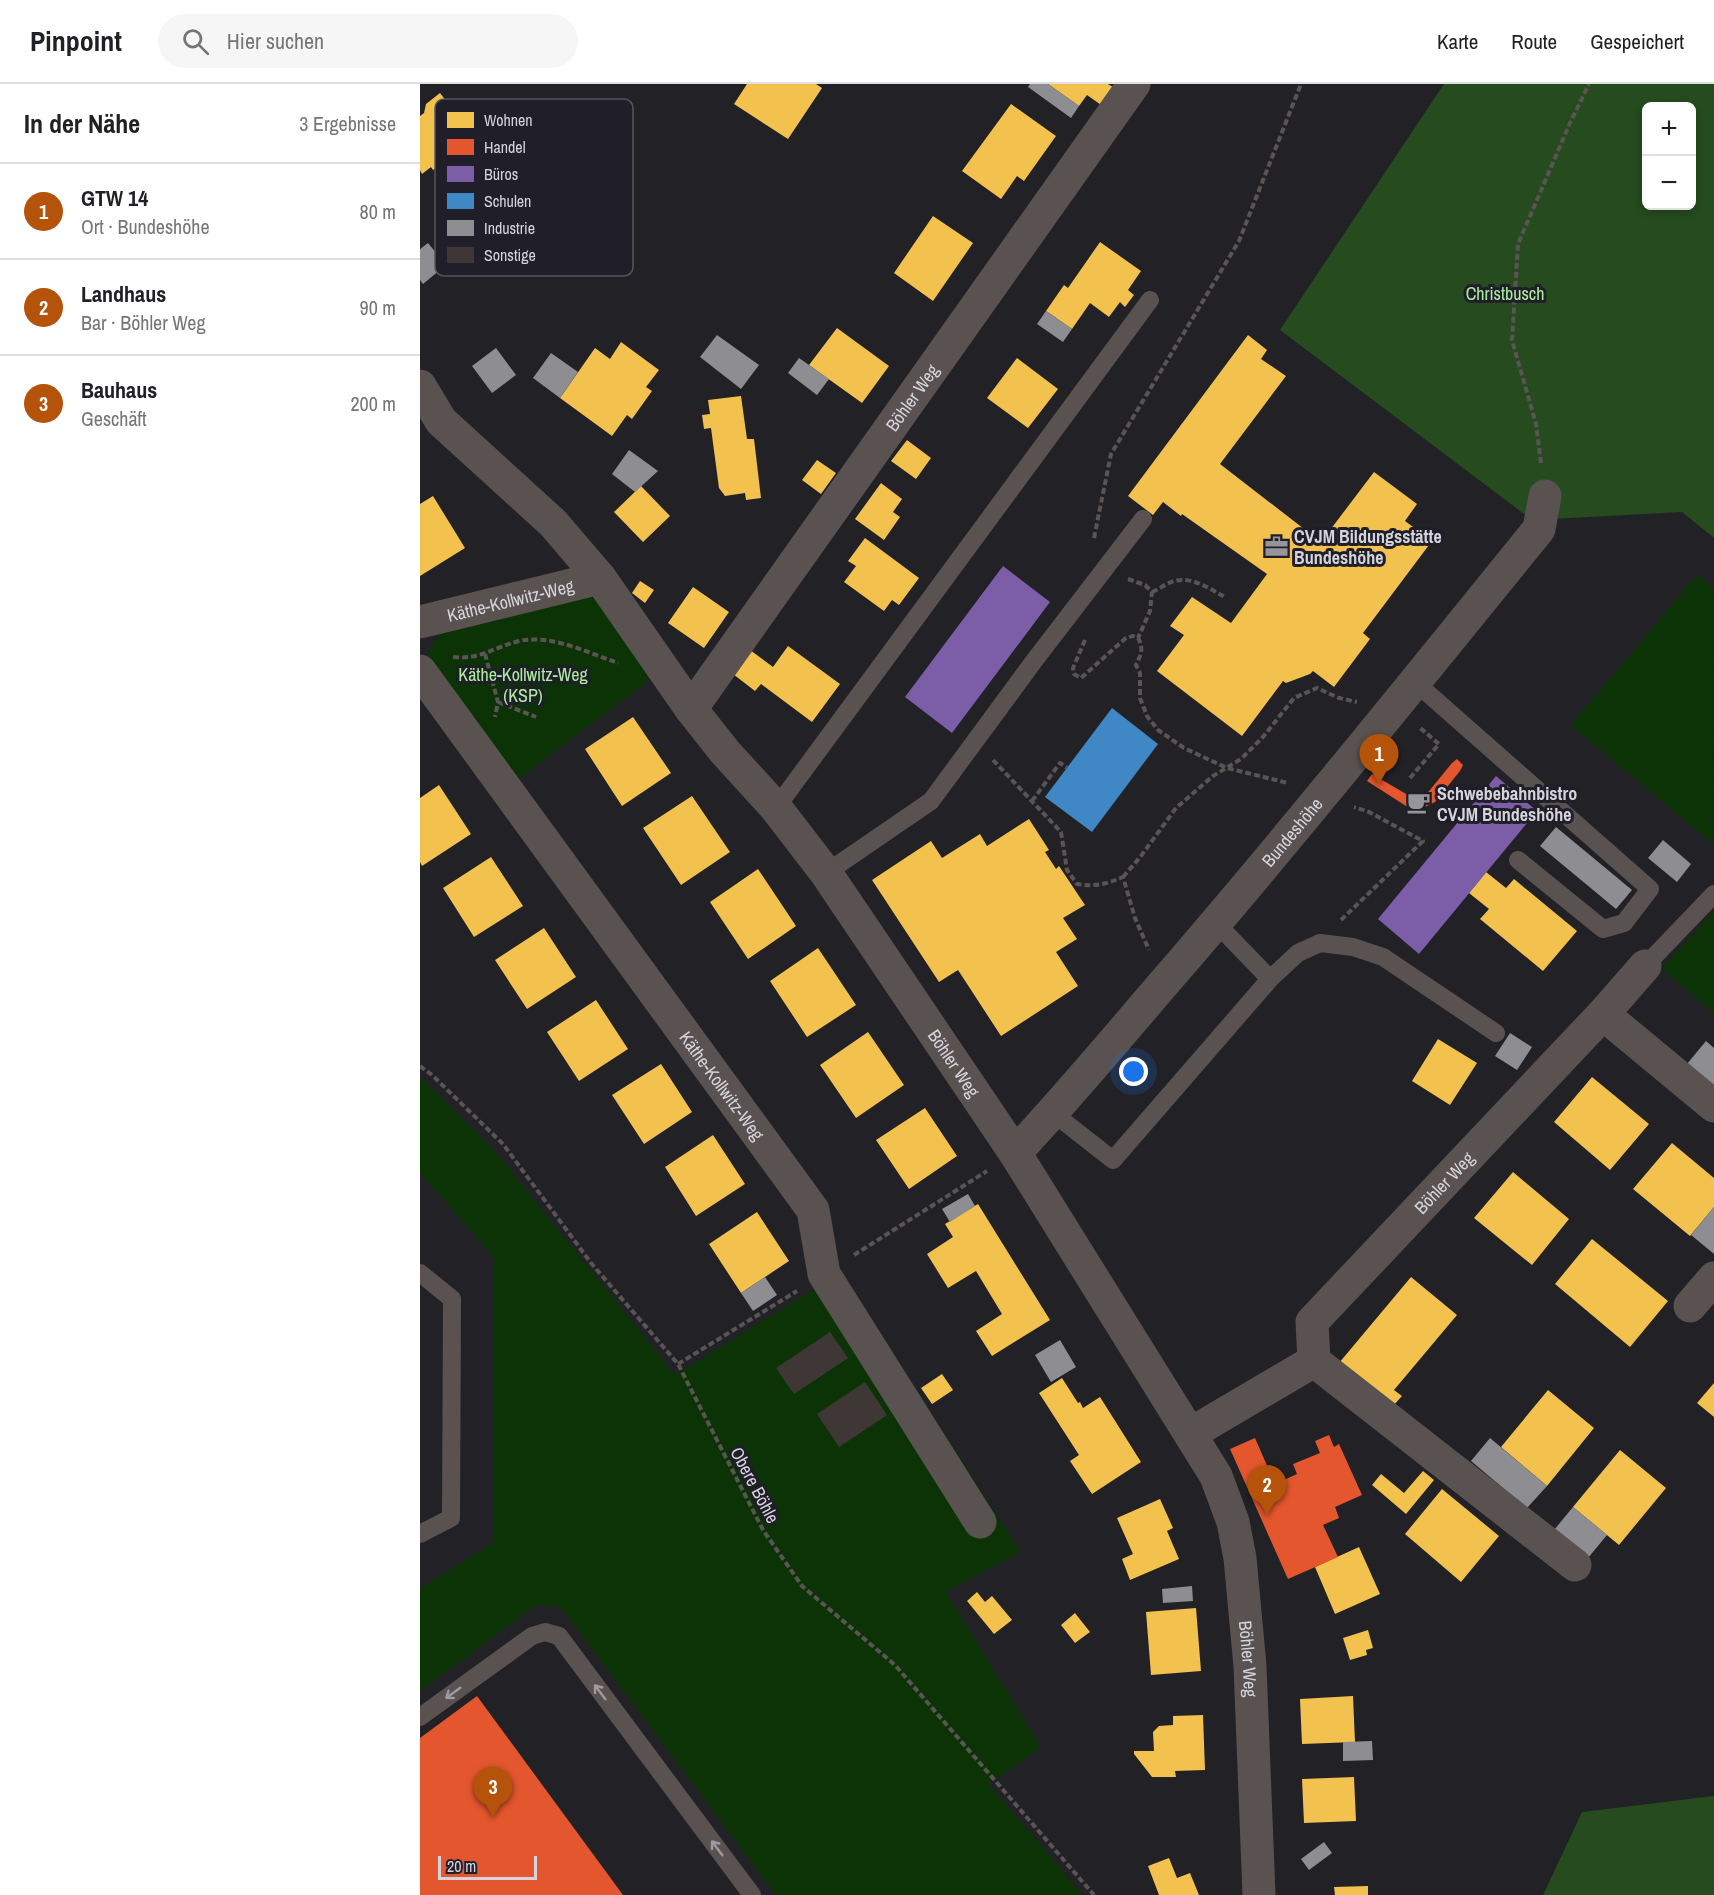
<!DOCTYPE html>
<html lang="de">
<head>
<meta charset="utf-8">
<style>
	:root { --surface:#fff; --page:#f6f6f6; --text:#202124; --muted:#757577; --line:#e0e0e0; --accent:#b45309 }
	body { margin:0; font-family:"Archivo Narrow",sans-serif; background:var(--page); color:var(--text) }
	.controls { position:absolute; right:18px; top:18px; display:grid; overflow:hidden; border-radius:9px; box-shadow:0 3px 9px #0003 }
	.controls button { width:54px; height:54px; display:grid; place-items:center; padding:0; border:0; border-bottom:2px solid var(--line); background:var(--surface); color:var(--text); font:30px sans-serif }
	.scale { position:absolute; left:18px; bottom:15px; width:99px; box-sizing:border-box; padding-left:6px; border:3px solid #d5d4dc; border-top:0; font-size:16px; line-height:21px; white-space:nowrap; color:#d5d4dc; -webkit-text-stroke:4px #201e29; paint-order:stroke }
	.you { position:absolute; left:714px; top:988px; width:21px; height:21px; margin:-15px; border:4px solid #fff; border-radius:50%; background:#1a73e8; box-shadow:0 0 0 9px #1a73e833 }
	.badge { display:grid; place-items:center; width:39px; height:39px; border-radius:50%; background:var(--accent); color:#fff; font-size:20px; font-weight:700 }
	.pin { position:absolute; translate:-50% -50px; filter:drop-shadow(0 2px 3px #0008) }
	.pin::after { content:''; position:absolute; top:32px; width:21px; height:18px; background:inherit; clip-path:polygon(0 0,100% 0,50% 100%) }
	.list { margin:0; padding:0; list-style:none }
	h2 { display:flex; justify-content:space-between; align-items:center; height:78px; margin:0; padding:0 24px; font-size:26px }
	h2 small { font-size:20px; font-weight:400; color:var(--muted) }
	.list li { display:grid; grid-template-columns:39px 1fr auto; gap:18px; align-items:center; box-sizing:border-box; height:96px; padding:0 24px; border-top:2px solid var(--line) }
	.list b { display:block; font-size:22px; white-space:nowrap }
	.list p { margin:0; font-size:20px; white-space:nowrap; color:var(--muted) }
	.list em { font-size:20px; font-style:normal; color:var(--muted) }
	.icon { flex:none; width:33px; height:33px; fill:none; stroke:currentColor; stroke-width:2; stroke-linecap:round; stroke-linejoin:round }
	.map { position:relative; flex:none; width:1294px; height:1811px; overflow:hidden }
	header { display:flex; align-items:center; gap:36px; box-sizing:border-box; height:84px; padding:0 30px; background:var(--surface); border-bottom:2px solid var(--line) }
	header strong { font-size:28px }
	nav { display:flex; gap:33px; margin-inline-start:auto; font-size:21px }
	.search { width:420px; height:54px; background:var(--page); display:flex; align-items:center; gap:15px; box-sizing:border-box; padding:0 21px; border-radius:33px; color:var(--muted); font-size:22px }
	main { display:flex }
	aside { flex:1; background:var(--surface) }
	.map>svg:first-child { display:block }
	.green { fill:#0b3305 }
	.forest { fill:#254b1e; fill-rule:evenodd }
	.homes { fill:#f2c14e }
	.shops { fill:#e4572e }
	.offices { fill:#7b5ea7 }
	.schools { fill:#3f88c5 }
	.industry { fill:#8d8d92 }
	.building { fill:#3f3735 }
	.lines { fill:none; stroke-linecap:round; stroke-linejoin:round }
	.path { stroke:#5a5454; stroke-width:4; stroke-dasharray:6 3; stroke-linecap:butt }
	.service { stroke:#5a5250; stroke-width:18 }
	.minor { stroke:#5a5250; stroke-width:33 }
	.oneway { stroke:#9e9a9d }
	.labels { text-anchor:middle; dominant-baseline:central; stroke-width:6; stroke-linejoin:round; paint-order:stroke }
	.park-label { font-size:18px; fill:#acee9f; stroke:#201e29 }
	.street-label { font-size:18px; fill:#d5d4dc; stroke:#201e29 }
	.poi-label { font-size:18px; font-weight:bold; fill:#d5d4dc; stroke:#201e29; text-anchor:start }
	.key { fill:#201e29; stroke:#56555f; stroke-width:1.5 }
	.key-label { font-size:16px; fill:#d5d4dc }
</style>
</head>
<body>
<header>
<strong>Pinpoint</strong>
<div class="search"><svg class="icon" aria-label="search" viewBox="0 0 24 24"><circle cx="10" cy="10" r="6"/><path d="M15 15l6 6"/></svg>Hier suchen</div>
<nav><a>Karte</a><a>Route</a><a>Gespeichert</a></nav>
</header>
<main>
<aside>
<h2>In der Nähe<small>3 Ergebnisse</small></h2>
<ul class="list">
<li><span class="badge">1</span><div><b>GTW 14</b><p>Ort · Bundeshöhe</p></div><em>80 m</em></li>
<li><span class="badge">2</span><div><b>Landhaus</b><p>Bar · Böhler Weg</p></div><em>90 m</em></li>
<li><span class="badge">3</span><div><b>Bauhaus</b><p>Geschäft</p></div><em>200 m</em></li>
</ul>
</aside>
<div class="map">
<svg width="1294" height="1811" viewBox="0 0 1294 1811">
	<rect width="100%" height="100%" fill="#212126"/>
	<path class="green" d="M1277,491L1294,505L1293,760L1151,641Z
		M166,511L179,515L228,591V597L96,697L7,574C11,559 17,552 30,542Z
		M1294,827V930L1242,884Z
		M0,993L72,1064L255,1291L422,1188L600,1468L526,1508L621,1663L581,1692L567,1698L663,1811H356L144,1527L134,1521L115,1522L0,1607V1504L73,1459L74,1173L0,1089Z"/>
	<path class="forest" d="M1024,0H1294V454L1262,428L1112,436L860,246ZM1226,22H1272V122H1226Z
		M1294,1712V1811H1123L1162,1728Z"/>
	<path class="homes" d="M327,0H396L402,4L368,55L314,20Z
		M628,0H688L696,5L684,23L667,11L659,22Z
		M20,9L36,30L39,27L58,51L13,86L11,83L2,90L0,86V32L4,29L6,20Z
		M591,20L636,52L604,97L597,92L581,115L542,87Z
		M513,132L553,159L513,217L474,189Z
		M680,158L721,187L708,206L714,211L705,223L700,218L689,233L670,219L652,245L626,227L644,201L648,204Z
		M417,244L469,282L442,319L389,281Z
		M828,251L847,266L841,275L866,292L800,380L901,458L954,388L997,420L985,437L1012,457L943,549L950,555L914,603L893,587L890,590L866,599L863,597L822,652L737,587L764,551L750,542L772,513L811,539L847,490L762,430L761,432L743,418L733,431L708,412Z
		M201,258L239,286L226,303L232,307L212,335L207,331L192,352L140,314L175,264L190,275Z
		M597,274L638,305L608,344L567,314Z
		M321,312L327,355H334L341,414L326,416L325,409L305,412L299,404L291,344L284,345L282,331L290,330L288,316Z
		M487,356L511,374L496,395L471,377Z
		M397,376L416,389L401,410L382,396Z
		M461,399L482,415L473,428L480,433L464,456L435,435Z
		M221,402L250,432L223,458L194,428Z
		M13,412L45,464L0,492V420Z
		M445,454L499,494L479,521L472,516L464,527L424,498L436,482L428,477Z
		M220,497L234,506L225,519L212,509Z
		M273,503L309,528L284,564L248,539Z
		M368,562L420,600L392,638L341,600L335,607L313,590L330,566L353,583Z
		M213,633L251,689L202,722L165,665Z
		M19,701L51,750L2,782L0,778V714Z
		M272,712L310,768L261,801L223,744Z
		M609,735L629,766L625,768L636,785L639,782L665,821L643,834L657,855L636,868L658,902L581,952L538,886L519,898L452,796L511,757L522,774L560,750L567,762Z
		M71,773L103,822L54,853L23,804Z
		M338,785L376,842L328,875L290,818Z
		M1066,788L1086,804L1094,795L1157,847L1123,887L1060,835L1069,825L1049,809Z
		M124,844L156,893L107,925L75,876Z
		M398,864L436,921L387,953L350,897Z
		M176,916L208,965L159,997L127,948Z
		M448,948L484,1001L436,1034L400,981Z
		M1018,955L1057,979L1030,1021L992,997Z
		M241,980L272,1028L224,1060L192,1011Z
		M1172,993L1229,1040L1190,1086L1134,1038Z
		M505,1024L537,1072L489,1105L456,1056Z
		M293,1051L325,1100L276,1132L245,1083Z
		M1252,1059L1294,1094V1123L1270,1152L1213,1105Z
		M1093,1088L1149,1135L1112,1181L1054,1134Z
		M558,1120L630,1236L572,1272L556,1247L582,1230L556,1187L528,1204L507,1170L533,1153L525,1140Z
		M337,1128L369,1177L321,1209L289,1160Z
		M1172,1155L1248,1217L1210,1263L1135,1200Z
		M991,1193L1037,1231L974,1306L982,1312L972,1323L919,1279Z
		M522,1290L533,1306L512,1320L501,1304Z
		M642,1294L658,1319L660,1318L663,1324L680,1313L721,1378L672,1410L650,1377L659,1371L619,1309Z
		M1294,1299V1333L1277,1319Z
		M1128,1306L1174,1344L1127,1402L1081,1363Z
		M1200,1366L1246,1404L1199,1461L1153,1423Z
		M1003,1387L1014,1396L986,1430L952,1401L961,1390L984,1409Z
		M1022,1405L1079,1452L1041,1498L985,1450Z
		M740,1415L753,1444L747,1447L759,1475L710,1496L702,1475L713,1470L697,1434Z
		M939,1463L960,1510L915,1530L895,1483Z
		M557,1508L565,1518L572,1512L592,1536L574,1550L547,1517Z
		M776,1524L781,1587L731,1591L726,1528Z
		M655,1529L670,1548L655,1559L641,1541Z
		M948,1546L953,1564L946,1566L947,1571L930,1576L923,1554Z
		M933,1612L935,1658L882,1660L880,1615Z
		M783,1631L785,1686L755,1687L756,1693H732L714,1670V1667H734L733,1648L739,1642L753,1641V1632Z
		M934,1693L936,1737L884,1739L882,1695Z
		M749,1774L757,1794L770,1789L779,1811H739L728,1782Z
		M948,1802V1811H915L914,1803Z"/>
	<path class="shops" d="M1037,675L1043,681L1040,687L1015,718L1005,723L994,725L986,722L947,697L952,690L993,714L1005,712L1032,679Z
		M909,1351L914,1363L919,1360L942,1411L915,1423L919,1434L903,1441L918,1473L868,1495L810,1365L835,1354L855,1400L877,1390L873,1380L900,1369L895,1357Z
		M57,1612L203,1811H0V1654Z"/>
	<path class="offices" d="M583,482L630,518L532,649L485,613Z
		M1076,692L1117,727L999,870L958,835Z"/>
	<path class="schools" d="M692,624L738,660L672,748L625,713Z"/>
	<path class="industry" d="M610,0H628L659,22L651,34L608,3Z
		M8,159L26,181L3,200L0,196V165Z
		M626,227L652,245L643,258L617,240Z
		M297,251L339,281L321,305L280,273Z
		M76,264L96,291L72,309L52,282Z
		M131,269L158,288L140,314L113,294Z
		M379,274L409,295L397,311L368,289Z
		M209,366L238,387L215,408L192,390Z
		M1136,743L1212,806L1196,825L1120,762Z
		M1243,756L1271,780L1257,798L1228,774Z
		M1090,949L1112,963L1097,986L1075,972Z
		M1286,957L1294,964V1002L1267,980Z
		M548,1110L555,1122L530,1138L522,1125Z
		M1294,1123V1170L1271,1151Z
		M345,1193L357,1211L333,1227L321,1209Z
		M640,1256L656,1283L631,1298L615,1271Z
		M1070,1354L1127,1402L1107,1424L1051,1377Z
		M1153,1423L1187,1451L1168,1474L1134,1446Z
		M772,1502L773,1517L743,1519L742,1505Z
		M952,1657L953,1676L923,1677V1658Z
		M904,1758L912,1769L889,1786L881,1775Z"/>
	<path class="building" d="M410,1248L428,1274L374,1310L356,1284Z
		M445,1298L467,1331L419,1363L397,1330Z"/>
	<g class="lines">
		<path class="path" d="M1121,379L1116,340L1092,256L1098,160L1150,39L1169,0
			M674,454L691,370L819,157L881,0
			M708,495L725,501L732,508L730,527L718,554
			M732,508C739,505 747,499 754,497C772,492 790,505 805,513
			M665,556L653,584L654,590L661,594L706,554L713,552L718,554C724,564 721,571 716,581L720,589V614L727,632L738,646L764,664L807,684L868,699
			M65,570L78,618L75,633
			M33,573C60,576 74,563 99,557C132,550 168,569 198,579
			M78,618L116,633
			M573,676L641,748L647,786L657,800C675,803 687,800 703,793L715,834L729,866
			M990,694L1019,660L999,643
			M612,717L640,679L647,684
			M703,793L721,772L756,724L793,692L821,675L843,653L874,614L897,604L919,614L937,618
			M921,836L1003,757L949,728L934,723
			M0,982L12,991L83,1060L171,1179L258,1280L343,1446L382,1502L475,1581L674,1811
			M434,1171L567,1087
			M258,1280L377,1207"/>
		<path class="service" d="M995,598L1230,805L1204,839L1183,845L1098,776
			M356,724L730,216
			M406,789L511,717L614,577L723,435
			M796,839L850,895
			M1225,882L1294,810
			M633,1029L693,1076L850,895L878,869L900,859L933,863L963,873L1076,949
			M0,1189L32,1215L31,1434L0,1450
			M0,1633L112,1552L125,1548L139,1552L332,1811"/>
		<g class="minor">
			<path id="s1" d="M0,302L21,337L133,439L180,494L271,625L305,668L356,724L406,789L595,1069L796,1392L813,1438L820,1474L830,1582L839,1811"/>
			<path id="s2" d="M0,538L180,494"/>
			<path id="s3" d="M0,587L393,1126L404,1190L560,1438"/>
			<path id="s4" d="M271,625L714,0"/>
			<path d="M1183,930L1294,1022"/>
			<path id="s5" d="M595,1069C649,1012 699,951 750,892C876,746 997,595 1119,445L1125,412"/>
			<path d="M1270,1222L1294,1194"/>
			<path d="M894,1277L1155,1481"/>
			<path id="s6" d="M770,1350L894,1277L892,1238L1183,930L1225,882"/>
		</g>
	</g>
	<defs><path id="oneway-shaft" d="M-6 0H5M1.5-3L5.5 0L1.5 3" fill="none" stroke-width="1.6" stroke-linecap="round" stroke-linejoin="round" transform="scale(1.5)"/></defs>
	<g class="oneway">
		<use href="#oneway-shaft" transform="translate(180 1608) rotate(-127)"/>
		<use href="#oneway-shaft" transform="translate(33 1609) rotate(144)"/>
		<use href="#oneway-shaft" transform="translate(297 1764) rotate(-127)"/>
	</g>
	<defs>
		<symbol id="office-bare" viewBox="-9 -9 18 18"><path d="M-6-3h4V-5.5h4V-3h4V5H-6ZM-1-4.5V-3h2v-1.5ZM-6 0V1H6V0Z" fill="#96959c" stroke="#201e29" stroke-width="2.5" paint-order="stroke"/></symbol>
		<symbol id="cafe-bare" viewBox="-9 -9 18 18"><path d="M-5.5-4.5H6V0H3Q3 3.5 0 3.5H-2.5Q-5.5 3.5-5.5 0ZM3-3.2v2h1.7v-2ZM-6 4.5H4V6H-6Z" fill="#96959c" stroke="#201e29" stroke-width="2.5" paint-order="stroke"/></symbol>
	</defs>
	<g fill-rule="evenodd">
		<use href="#office-bare" x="840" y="446" width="33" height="33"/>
		<use href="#cafe-bare" x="982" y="702" width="33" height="33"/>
	</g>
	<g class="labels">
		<g class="park-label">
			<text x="1085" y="209">Christbusch</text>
			<text x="103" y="590">Käthe-Kollwitz-Weg<tspan x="103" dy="21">(KSP)</tspan></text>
		</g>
		<g class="street-label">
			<text stroke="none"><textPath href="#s4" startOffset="382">Böhler Weg</textPath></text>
			<text stroke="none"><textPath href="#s2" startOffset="93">Käthe-Kollwitz-Weg</textPath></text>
			<text stroke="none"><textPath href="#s5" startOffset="424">Bundeshöhe</textPath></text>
			<text stroke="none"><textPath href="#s1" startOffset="866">Böhler Weg</textPath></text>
			<text stroke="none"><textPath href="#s3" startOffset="513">Käthe-Kollwitz-Weg</textPath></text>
			<text stroke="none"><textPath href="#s6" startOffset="375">Böhler Weg</textPath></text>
			<text transform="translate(335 1401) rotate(62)">Obere Böhle</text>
			<text stroke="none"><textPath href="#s1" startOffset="1542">Böhler Weg</textPath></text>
		</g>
		<g class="poi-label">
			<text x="874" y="452">CVJM Bildungsstätte<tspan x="874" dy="21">Bundeshöhe</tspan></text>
			<text x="1017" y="709">Schwebebahnbistro<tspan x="1017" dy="21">CVJM Bundeshöhe</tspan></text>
		</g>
	</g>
	<rect x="15" y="15" width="198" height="177" rx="9" class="key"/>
	<rect x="27" y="28" width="27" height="16" fill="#f2c14e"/>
	<rect x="27" y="55" width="27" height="16" fill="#e4572e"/>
	<rect x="27" y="82" width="27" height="16" fill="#7b5ea7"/>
	<rect x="27" y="109" width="27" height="16" fill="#3f88c5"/>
	<rect x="27" y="136" width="27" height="16" fill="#8d8d92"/>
	<rect x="27" y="163" width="27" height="16" fill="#3f3735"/>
	<g class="key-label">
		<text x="64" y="42">Wohnen</text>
		<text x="64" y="69">Handel</text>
		<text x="64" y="96">Büros</text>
		<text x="64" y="123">Schulen</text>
		<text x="64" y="150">Industrie</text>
		<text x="64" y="177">Sonstige</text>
	</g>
</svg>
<div class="controls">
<button>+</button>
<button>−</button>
</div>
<div class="scale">20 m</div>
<div class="you"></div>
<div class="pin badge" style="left:959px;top:700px">1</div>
<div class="pin badge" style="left:847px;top:1431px">2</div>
<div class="pin badge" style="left:73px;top:1733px">3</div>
</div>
</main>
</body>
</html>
